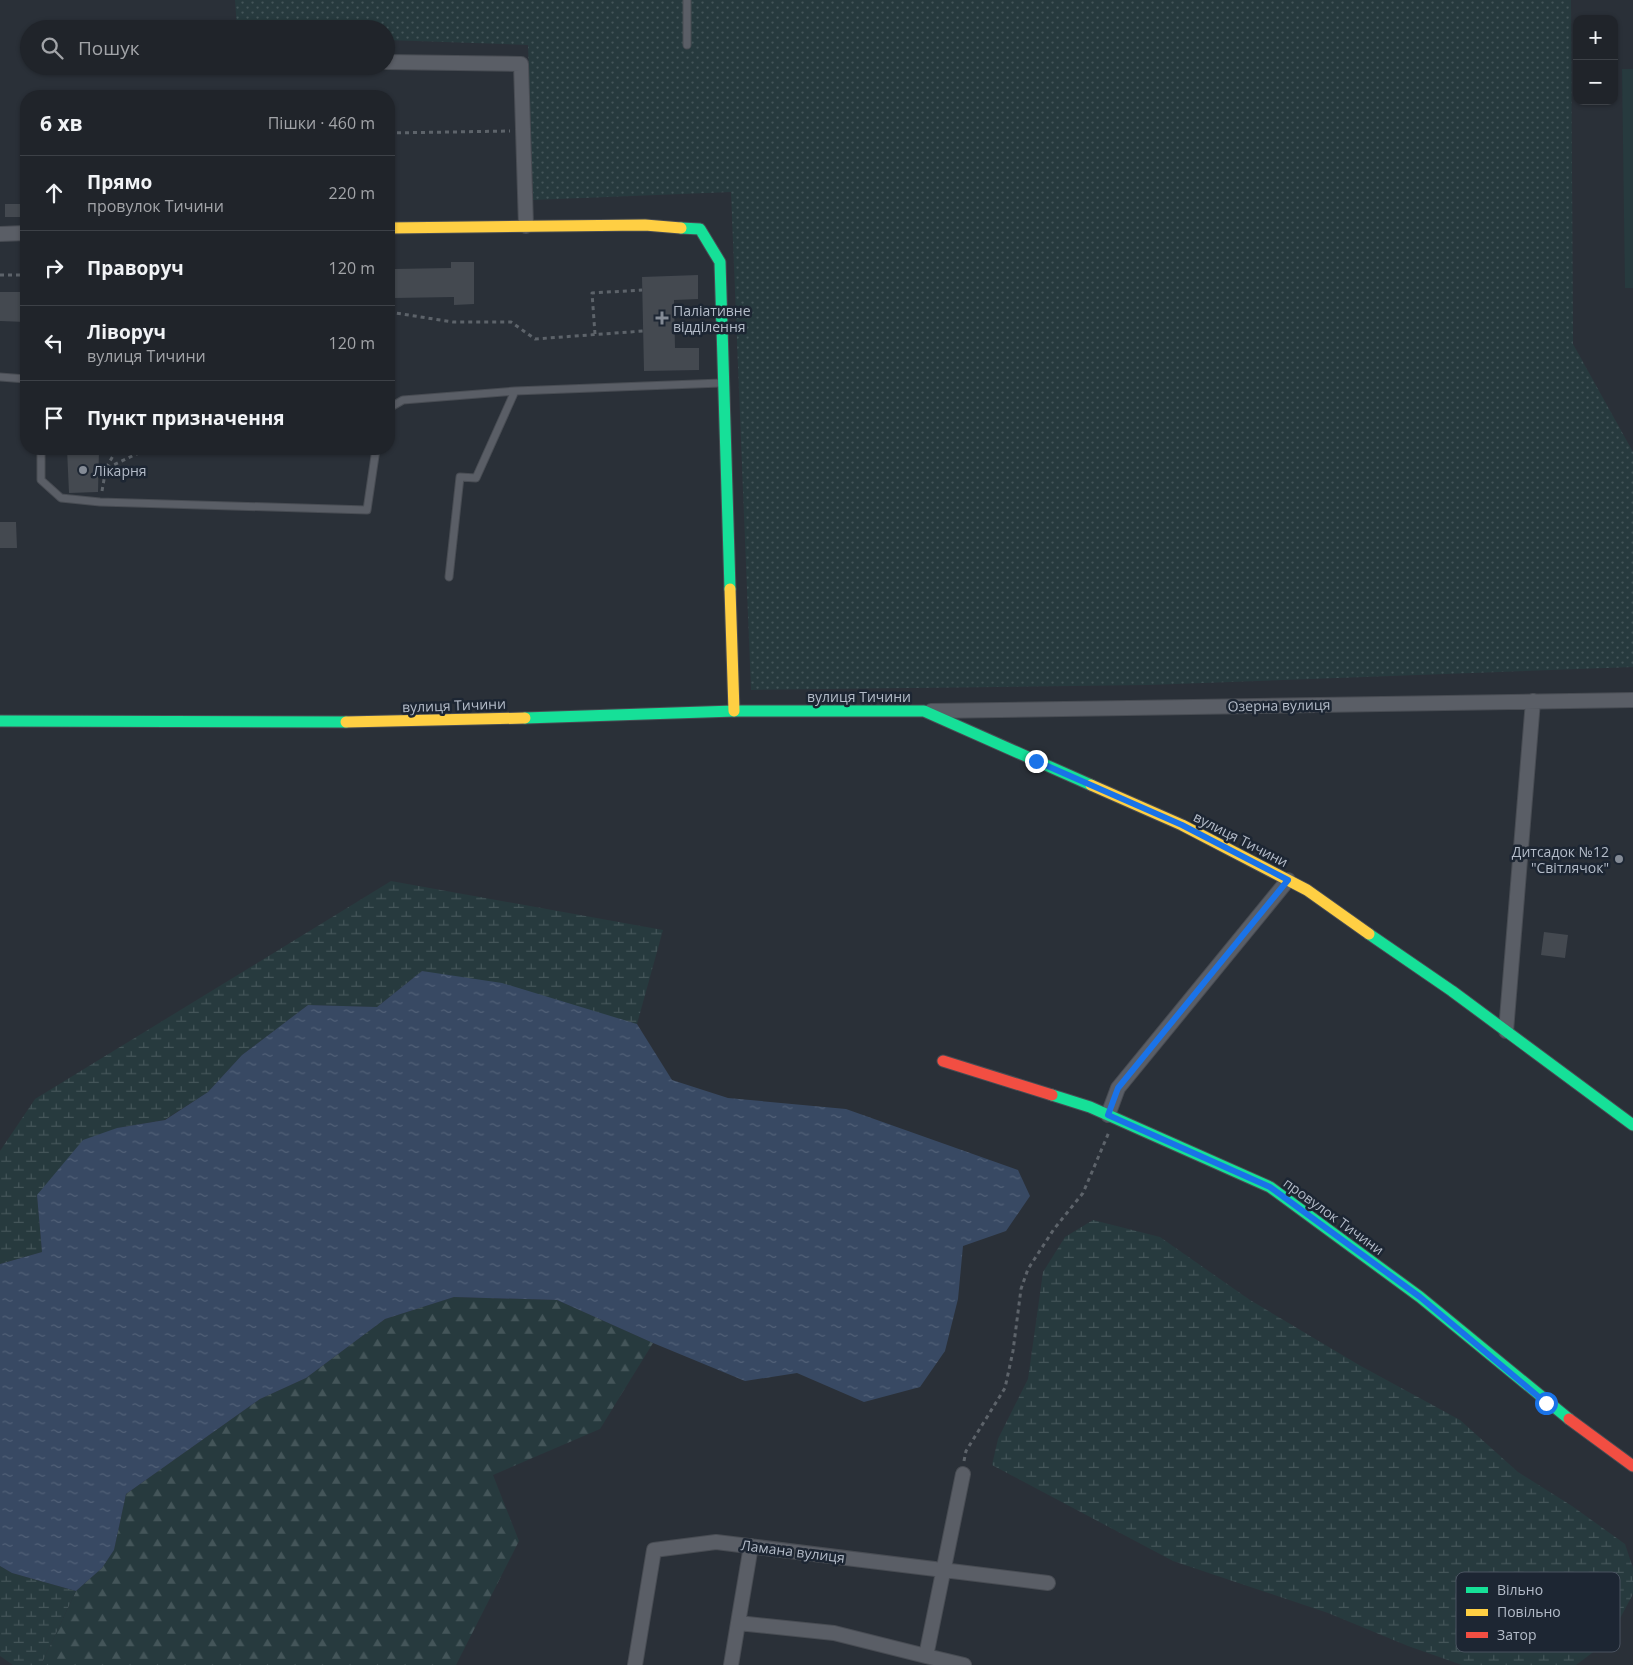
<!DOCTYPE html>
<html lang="uk">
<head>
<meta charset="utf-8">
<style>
	:root { --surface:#20242a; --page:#282c32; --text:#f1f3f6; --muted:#a2a4a8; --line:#3d4147 }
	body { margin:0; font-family:"Open Sans",sans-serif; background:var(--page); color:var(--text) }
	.controls { position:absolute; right:15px; top:15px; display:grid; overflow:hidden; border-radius:10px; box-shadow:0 1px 4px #0004 }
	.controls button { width:45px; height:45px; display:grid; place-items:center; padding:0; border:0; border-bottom:1px solid var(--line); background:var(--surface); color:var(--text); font:25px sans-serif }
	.stop { position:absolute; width:15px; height:15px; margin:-11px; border:4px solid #1a73e8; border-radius:50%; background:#fff }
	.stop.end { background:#1a73e8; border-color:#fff; box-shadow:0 1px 5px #0008 }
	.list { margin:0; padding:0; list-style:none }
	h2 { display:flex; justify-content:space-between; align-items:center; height:65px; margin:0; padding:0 20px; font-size:21px }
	h2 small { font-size:16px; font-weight:400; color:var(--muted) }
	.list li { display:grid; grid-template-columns:32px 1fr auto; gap:15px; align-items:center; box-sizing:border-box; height:75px; padding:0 20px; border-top:1px solid var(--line) }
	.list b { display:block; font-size:19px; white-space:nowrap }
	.list p { margin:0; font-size:16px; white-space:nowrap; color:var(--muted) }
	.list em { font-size:16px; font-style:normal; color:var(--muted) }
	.icon { flex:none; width:28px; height:28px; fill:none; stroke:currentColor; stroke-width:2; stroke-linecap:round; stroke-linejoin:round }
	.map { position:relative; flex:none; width:1633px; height:1665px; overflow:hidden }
	.search { position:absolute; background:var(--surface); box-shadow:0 1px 4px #0004; left:20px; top:20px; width:375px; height:55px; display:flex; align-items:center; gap:12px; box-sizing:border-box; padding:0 18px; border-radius:28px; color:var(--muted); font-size:19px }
	.panel { position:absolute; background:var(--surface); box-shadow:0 1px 4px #0004; left:20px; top:90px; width:375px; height:365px; border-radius:20px }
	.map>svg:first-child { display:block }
	.grass { fill:url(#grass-dots) }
	.forest { fill:url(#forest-firs) }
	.wetland { fill:url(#wetland-marsh) }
	.green { fill:#273a3e }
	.water { fill:url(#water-ripples) }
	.building { fill:#444950 }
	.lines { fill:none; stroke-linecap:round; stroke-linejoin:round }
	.lane-casing { stroke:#484c53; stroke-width:9 }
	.street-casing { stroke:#484c53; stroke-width:16 }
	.fast-casing { stroke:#484c53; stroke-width:13 }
	.slow-casing { stroke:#484c53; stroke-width:13 }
	.jam-casing { stroke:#484c53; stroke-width:13 }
	.path { stroke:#5d636a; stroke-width:3; stroke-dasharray:4 4; stroke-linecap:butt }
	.lane { stroke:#5a5e66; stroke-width:7 }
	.street { stroke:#5a5e66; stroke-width:14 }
	.fast { stroke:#16e098; stroke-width:11 }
	.slow { stroke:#ffcf43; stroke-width:11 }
	.jam { stroke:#f24e42; stroke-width:11 }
	.route { stroke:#1a73e8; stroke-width:6 }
	.poi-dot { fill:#848b96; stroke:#1d2633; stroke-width:2 }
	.labels { text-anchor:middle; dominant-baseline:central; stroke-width:5; stroke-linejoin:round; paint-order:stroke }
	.poi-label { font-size:14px; fill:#b4bcc9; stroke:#1d2633; text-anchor:start }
	.street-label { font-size:14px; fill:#b4bcc9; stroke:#1d2633 }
	.key { fill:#1d2633; stroke:#4a5360; stroke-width:1 }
	.key-label { font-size:14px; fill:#b4bcc9 }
</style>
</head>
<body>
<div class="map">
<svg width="1633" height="1665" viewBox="0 0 1633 1665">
	<defs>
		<pattern id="grass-dots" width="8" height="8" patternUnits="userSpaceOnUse" patternTransform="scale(1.25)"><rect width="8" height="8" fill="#273a3e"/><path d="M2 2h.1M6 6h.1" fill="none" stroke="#445559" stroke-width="1.8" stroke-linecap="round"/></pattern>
		<pattern id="forest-firs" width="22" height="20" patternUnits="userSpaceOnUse" patternTransform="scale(1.25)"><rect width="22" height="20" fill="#273a3e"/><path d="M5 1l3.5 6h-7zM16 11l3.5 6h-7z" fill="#445559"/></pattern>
		<pattern id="wetland-marsh" width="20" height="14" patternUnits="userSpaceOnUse" patternTransform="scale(1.25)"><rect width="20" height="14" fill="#273a3e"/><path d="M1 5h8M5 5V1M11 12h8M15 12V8" fill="none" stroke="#445559"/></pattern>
		<pattern id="water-ripples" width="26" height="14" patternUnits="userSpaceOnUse" patternTransform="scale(1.25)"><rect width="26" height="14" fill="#384963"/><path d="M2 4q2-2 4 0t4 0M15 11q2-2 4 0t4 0" fill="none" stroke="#526178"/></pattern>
	</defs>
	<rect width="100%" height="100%" fill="#2a3038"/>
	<path class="grass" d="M235,0H1571L1573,344L1633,452V667L1148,685L751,690L731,192L533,200L528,45L386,40V29H237Z"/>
	<path class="forest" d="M454,1297L557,1300L653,1343L600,1429L493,1475L519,1541L456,1665H41L76,1591L102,1568L114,1550L126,1494L260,1399L306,1378L385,1319Z"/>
	<path class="wetland" d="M391,881L663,930L637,1024L574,1006L422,971L377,1007L308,1005L242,1055L208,1092L164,1120L117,1128L37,1195L42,1252L0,1264V1151L35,1099Z
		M1093,1220L1160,1237L1250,1300L1359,1365L1460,1420L1518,1472L1572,1506L1625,1544L1633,1568V1594L1608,1641L1576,1665H1462L1408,1646L1328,1613L1173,1561L992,1465L998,1439L1028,1379L1043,1272L1065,1237Z
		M0,1566L12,1573L76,1591L41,1665H13L0,1656Z"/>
	<path class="green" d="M1622,69H1633V288H1625Z"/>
	<path class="water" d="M422,971L502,983L637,1024L672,1080L728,1098L846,1109L1018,1170L1030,1196L1006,1231L963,1246L958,1299L945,1351L920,1387L864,1402L797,1373L745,1381L653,1343L557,1300L454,1297L385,1319L306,1378L260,1399L126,1494L114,1550L102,1568L76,1591L12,1573L0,1566V1264L42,1252L37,1195L83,1140L117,1128L165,1120L208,1092L242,1055L308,1005L377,1007Z"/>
	<path class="building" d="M5,204H26V217H5Z
		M451,262H474V304L454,305V297L394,298V269L451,268Z
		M698,275V299L674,300L675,348H699V370L644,371L642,277Z
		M0,292H26V322L0,321Z
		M67,449H99L98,492L69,493Z
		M0,522H16L17,548H0Z
		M1544,932L1568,935L1565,958L1541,955Z"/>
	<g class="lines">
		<defs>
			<path id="lane" d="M687,45V0
				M0,377L26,379
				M389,408L403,400L515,391
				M41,449V480L61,498L100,502L367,510L376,449
				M449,577L460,477L476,478L515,391L721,383"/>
			<path id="street" d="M386,62L521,64L526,226
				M0,234L26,233
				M931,711L1633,700
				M1506,1031L1533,701
				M1108,1115L1118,1088L1288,880
				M963,1474L926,1656L964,1665
				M738,1623L751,1546
				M635,1665L654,1550L716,1542L1048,1583
				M731,1665L738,1623L834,1633L926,1656"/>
			<path id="fast" d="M681,228L700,229L720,262L730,589
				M525,718L734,711H924L1091,785
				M0,721L346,722
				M1369,934L1452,991L1633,1125
				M1052,1095L1090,1107L1270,1187L1420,1297L1569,1419"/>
			<path id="slow" d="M389,228L645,225L681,228
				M730,589L734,711
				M346,722L525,718
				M1091,785L1182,825L1307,890L1369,934"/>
			<path id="jam" d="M943,1061L1052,1095
				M1569,1419L1633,1466"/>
		</defs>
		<use href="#lane" class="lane-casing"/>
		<use href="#street" class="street-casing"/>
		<use href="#fast" class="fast-casing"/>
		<use href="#slow" class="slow-casing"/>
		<use href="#jam" class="jam-casing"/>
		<path class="path" d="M389,133L510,131
			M0,275H26
			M389,312L453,322H511L535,339L643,331
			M595,334L592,293L642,290
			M107,468L147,449
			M102,491L106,468L117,449
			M964,1461L966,1451L1005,1388L1013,1351L1021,1289L1028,1269L1054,1229L1083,1193L1109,1132"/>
		<use href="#lane" class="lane"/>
		<use href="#street" class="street"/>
		<use href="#fast" class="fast"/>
		<use href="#slow" class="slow"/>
		<use href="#jam" class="jam"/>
	</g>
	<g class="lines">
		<path class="route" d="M1036,761L1182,825L1288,880L1118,1088L1108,1115L1270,1187L1420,1297L1546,1403"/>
	</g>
	<g class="poi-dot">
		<path d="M659.5 310.5h5v5h5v5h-5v5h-5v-5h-5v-5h5z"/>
		<circle cx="83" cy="470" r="5"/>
		<circle cx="1619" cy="859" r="5"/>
	</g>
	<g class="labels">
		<g class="poi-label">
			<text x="673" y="310">Паліативне<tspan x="673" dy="16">відділення</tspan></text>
			<text x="93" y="470">Лікарня</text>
			<text x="1609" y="851" text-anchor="end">Дитсадок №12<tspan x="1609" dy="16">"Світлячок"</tspan></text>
		</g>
		<g class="street-label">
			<text x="859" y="696">вулиця Тичини</text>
			<text transform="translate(454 705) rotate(-2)">вулиця Тичини</text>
			<text transform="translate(1279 705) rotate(-1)">Озерна вулиця</text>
			<text transform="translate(1241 839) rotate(27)">вулиця Тичини</text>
			<text transform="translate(1334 1216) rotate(36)">провулок Тичини</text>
			<text transform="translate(793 1551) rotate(7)">Ламана вулиця</text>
		</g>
	</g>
	<rect x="1456" y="1572" width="164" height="80" rx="8" class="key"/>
	<rect x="1466" y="1587" width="22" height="6" fill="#16e098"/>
	<rect x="1466" y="1609" width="22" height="7" fill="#ffcf43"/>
	<rect x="1466" y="1632" width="22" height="6" fill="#f24e42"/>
	<g class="key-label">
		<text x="1497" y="1595">Вільно</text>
		<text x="1497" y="1617">Повільно</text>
		<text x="1497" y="1640">Затор</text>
	</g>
</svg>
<div class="controls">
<button>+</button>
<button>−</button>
</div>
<div class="stop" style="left:1546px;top:1403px"></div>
<div class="stop end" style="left:1036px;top:761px"></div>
<div class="search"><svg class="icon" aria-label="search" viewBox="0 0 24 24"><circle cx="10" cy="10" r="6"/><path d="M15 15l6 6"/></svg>Пошук</div>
<section class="panel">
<h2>6 хв<small>Пішки · 460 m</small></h2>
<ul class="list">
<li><svg class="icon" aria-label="ahead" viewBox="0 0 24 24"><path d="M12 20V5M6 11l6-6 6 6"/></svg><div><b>Прямо</b><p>провулок Тичини</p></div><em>220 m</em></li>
<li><svg class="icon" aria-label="right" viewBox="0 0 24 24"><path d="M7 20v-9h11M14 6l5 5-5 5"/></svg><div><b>Праворуч</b></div><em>120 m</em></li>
<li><svg class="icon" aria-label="left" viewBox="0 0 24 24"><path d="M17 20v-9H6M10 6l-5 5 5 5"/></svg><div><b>Ліворуч</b><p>вулиця Тичини</p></div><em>120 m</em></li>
<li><svg class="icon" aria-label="arrive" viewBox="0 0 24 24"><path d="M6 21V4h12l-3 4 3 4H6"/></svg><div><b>Пункт призначення</b></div></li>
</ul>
</section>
</div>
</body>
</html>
